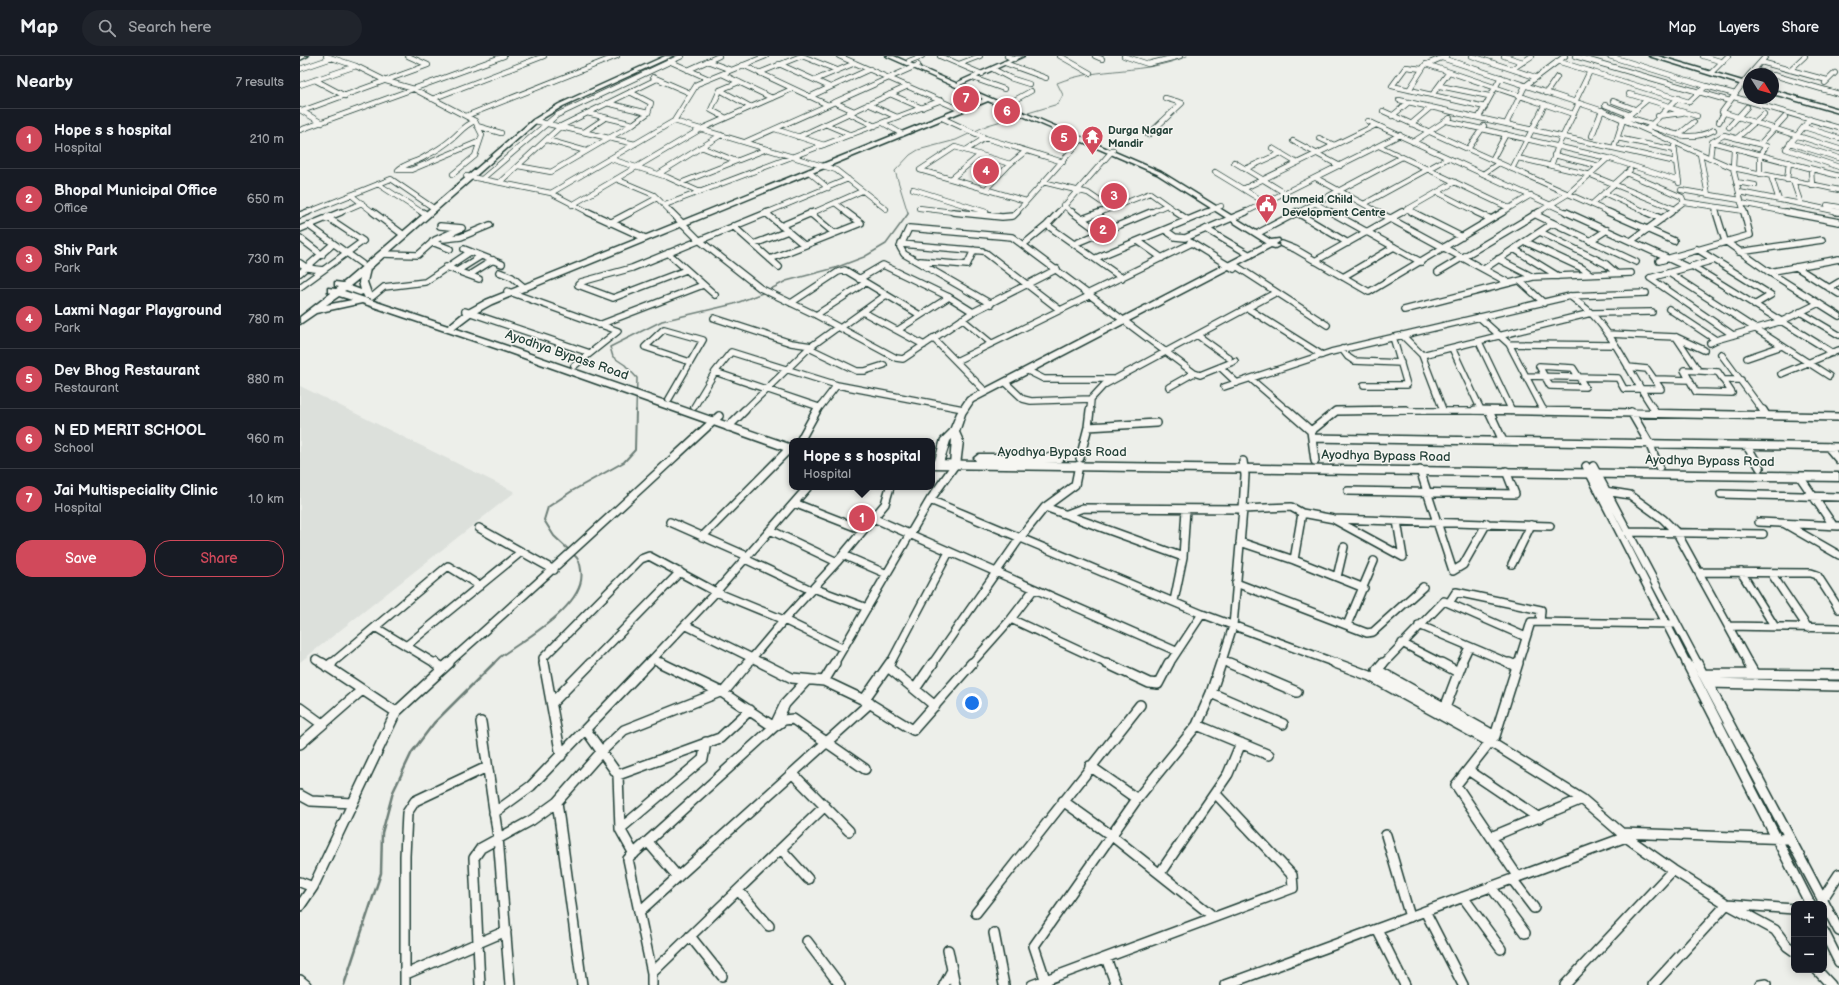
<!DOCTYPE html>
<html lang="en">
<head>
<meta charset="utf-8">
<style>
	:root { --surface:#171b24; --page:#20242c; --text:#f1f3f6; --muted:#9ea1a6; --line:#363941; --accent:#d1495b }
	body { margin:0; font-family:"Balsamiq Sans",sans-serif; background:var(--page); color:var(--text) }
	.controls { position:absolute; right:12px; bottom:12px; display:grid; overflow:hidden; border-radius:8px; box-shadow:0 2px 10px #0003 }
	.controls button { width:36px; height:36px; display:grid; place-items:center; padding:0; border:0; border-bottom:1px solid var(--line); background:var(--surface); color:var(--text); font:20px sans-serif }
	.compass { position:absolute; left:1443px; top:12px; width:36px; height:36px; border-radius:50%; background:var(--surface); box-shadow:0 2px 10px #0003; rotate:127deg }
	.you { position:absolute; left:672px; top:647px; width:14px; height:14px; margin:-10px; border:3px solid #fff; border-radius:50%; background:#1a73e8; box-shadow:0 0 0 6px #1a73e833 }
	.badge { display:grid; place-items:center; width:26px; height:26px; border-radius:50%; background:var(--accent); color:#fff; font-size:13px; font-weight:700 }
	.pin { position:absolute; translate:-50% -50%; border:2px solid #fff; box-shadow:0 1px 4px #0006 }
	.popup { position:absolute; left:489px; top:382px; width:146px; height:52px; box-sizing:border-box; display:grid; place-content:center; border-radius:8px; background:var(--surface); filter:drop-shadow(0 1px 3px #0005); font-size:13px; white-space:nowrap; color:var(--muted) }
	.popup b { font-size:15px; color:var(--text) }
	.popup::after { content:''; position:absolute; left:50%; top:100%; margin-left:-8px; border:8px solid transparent; border-top-color:var(--surface) }
	.list { margin:0; padding:0; list-style:none }
	h2 { display:flex; justify-content:space-between; align-items:center; height:52px; margin:0; padding:0 16px; font-size:17px }
	h2 small { font-size:13px; font-weight:400; color:var(--muted) }
	.list li { display:grid; grid-template-columns:26px 1fr auto; gap:12px; align-items:center; box-sizing:border-box; height:60px; padding:0 16px; border-top:1px solid var(--line) }
	.list b { display:block; font-size:15px; white-space:nowrap }
	.list p { margin:0; font-size:13px; white-space:nowrap; color:var(--muted) }
	.list em { font-size:13px; font-style:normal; color:var(--muted) }
	.actions { display:flex; gap:8px; padding:12px 16px }
	.actions a { flex:1; padding:9px 0; border:1px solid var(--accent); border-radius:16px; text-align:center; font-size:14px; color:var(--accent) }
	.actions .main { background:var(--accent); color:#fff }
	.icon { flex:none; width:22px; height:22px; fill:none; stroke:currentColor; stroke-width:2; stroke-linecap:round; stroke-linejoin:round }
	.map { position:relative; flex:none; width:1539px; height:929px; overflow:hidden }
	header { display:flex; align-items:center; gap:24px; box-sizing:border-box; height:56px; padding:0 20px; background:var(--surface); border-bottom:1px solid var(--line) }
	header strong { font-size:19px }
	nav { display:flex; gap:22px; margin-inline-start:auto; font-size:14px }
	.search { width:280px; height:36px; background:var(--page); display:flex; align-items:center; gap:10px; box-sizing:border-box; padding:0 14px; border-radius:22px; color:var(--muted); font-size:15px }
	main { display:flex }
	aside { flex:1; background:var(--surface) }
	.map>svg:first-child { display:block }
	.built { fill:#dce0db }
	.lines { fill:none; stroke-linecap:round; stroke-linejoin:round }
	.stream-far3 { stroke:#6c7e77; stroke-width:1 }
	.stream-far2 { stroke:#6c7e77; stroke-width:1.5 }
	.stream-far1 { stroke:#6c7e77; stroke-width:2 }
	.stream { stroke:#6c7e77; stroke-width:2.5 }
	.street-far3-casing { stroke:#1f3d34; stroke-width:6 }
	.street-far2-casing { stroke:#1f3d34; stroke-width:8 }
	.street-far1-casing { stroke:#1f3d34; stroke-width:10 }
	.street-casing { stroke:#1f3d34; stroke-width:12 }
	.secondary-casing { stroke:#1f3d34; stroke-width:3 }
	.primary-casing { stroke:#1f3d34; stroke-width:3 }
	.street-far3 { stroke:#f6f6f2; stroke-width:4.5 }
	.street-far2 { stroke:#f6f6f2; stroke-width:5.5 }
	.street-far1 { stroke:#f6f6f2; stroke-width:7 }
	.street { stroke:#f6f6f2; stroke-width:9 }
	.secondary { fill:#f6f6f2; fill-rule:evenodd }
	.primary { fill:#f6f6f2; fill-rule:evenodd }
	.labels { text-anchor:middle; dominant-baseline:central; stroke-width:3; stroke-linejoin:round; paint-order:stroke }
	.far-poi-label { font-size:11px; font-weight:bold; fill:#1f3d34; stroke:#f6f6f2; text-anchor:start }
	.street-label { font-size:13px; fill:#1f3d34; stroke:#f6f6f2 }
</style>
</head>
<body>
<header>
<strong>Map</strong>
<div class="search"><svg class="icon" aria-label="search" viewBox="0 0 24 24"><circle cx="10" cy="10" r="6"/><path d="M15 15l6 6"/></svg>Search here</div>
<nav><a>Map</a><a>Layers</a><a>Share</a></nav>
</header>
<main>
<aside>
<h2>Nearby<small>7 results</small></h2>
<ul class="list">
<li><span class="badge">1</span><div><b>Hope s s hospital</b><p>Hospital</p></div><em>210 m</em></li>
<li><span class="badge">2</span><div><b>Bhopal Municipal Office</b><p>Office</p></div><em>650 m</em></li>
<li><span class="badge">3</span><div><b>Shiv Park</b><p>Park</p></div><em>730 m</em></li>
<li><span class="badge">4</span><div><b>Laxmi Nagar Playground</b><p>Park</p></div><em>780 m</em></li>
<li><span class="badge">5</span><div><b>Dev Bhog Restaurant</b><p>Restaurant</p></div><em>880 m</em></li>
<li><span class="badge">6</span><div><b>N ED MERIT SCHOOL</b><p>School</p></div><em>960 m</em></li>
<li><span class="badge">7</span><div><b>Jai Multispeciality Clinic</b><p>Hospital</p></div><em>1.0 km</em></li>
</ul>
<div class="actions"><a class="main">Save</a><a>Share</a></div>
</aside>
<div class="map">
<svg width="1539" height="929" viewBox="0 0 1539 929">
	<rect width="100%" height="100%" fill="#edefea"/>
	<filter id="ink" filterUnits="userSpaceOnUse"><feTurbulence type="fractalNoise" baseFrequency=".025" numOctaves="2"/><feDisplacementMap in="SourceGraphic" scale="8" xChannelSelector="R" yChannelSelector="G"/><feConvolveMatrix kernelMatrix="1 2 1 2 8 2 1 2 1" color-interpolation-filters="sRGB"/></filter>
	<g filter="url(#ink)">
		<path class="built" d="M0,330L215,436L0,606Z"/>
		<g class="lines">
			<path class="stream-far3" d="M608,157L595,115L610,99L618,94L656,84L688,69L758,48L763,39L757,27C799,10 845,19 887,0"/>
			<path class="stream-far2" d="M469,234L486,225L535,212L564,201L586,188L608,158V156
				M336,355L337,322L325,309L313,301L310,291L362,265L434,248L465,236"/>
			<path class="stream-far1" d="M270,495L254,480L244,464L248,451L272,435L324,406L335,394L336,354
				M193,608L200,601C224,583 288,549 281,514C280,506 279,503 273,498"/>
			<path class="stream" d="M44,929L81,817L82,777L93,736L112,696L134,667L194,607"/>
			<defs>
				<path id="street-far3" d="M26,0L56,10L86,25L114,33L175,65L182,79L175,100L153,118
					M502,0L537,14
					M539,0L661,54
					M640,0L682,18
					M707,0L714,3
					M760,0L790,17
					M795,0L802,3
					M824,0L848,8L880,0
					M1172,0L1235,21
					M1204,0L1223,6
					M1275,0L1430,45
					M1403,0L1423,6
					M1142,2L1303,55L1433,112L1539,134
					M369,5L409,23
					M407,5L431,14
					M609,5L622,0
					M1257,5L1389,46L1406,30L1309,0
					M1461,6L1527,24
					M705,7L746,22
					M479,8L530,31
					M659,8L680,0
					M1126,8L1273,58
					M443,9L528,49
					M0,13L32,2
					M693,13L710,22L729,28
					M1122,13L1106,11L1092,30L1185,51
					M1212,13L1232,0
					M388,14L419,0
					M1454,14L1469,18
					M1490,14L1505,0
					M1412,16L1428,0
					M459,17L501,0
					M422,18L472,42
					M1450,18L1466,0
					M1449,19L1422,56L1539,93
					M1473,19L1539,38
					M353,21L390,37
					M673,22L704,33
					M15,24L45,40
					M515,24L555,7
					M1525,27L1535,17
					M0,29L56,10
					M1140,30L1189,40
					M1406,30L1435,38
					M420,34L451,51
					M1109,34L1125,9L1146,0
					M1246,37L1257,21
					M590,38L622,52
					M1329,38L1369,50
					M1132,39L1149,16
					M509,41L570,13
					M1434,41L1539,72
					M132,43L244,0
					M1099,44L1376,106
					M1313,45L1337,54
					M534,46L554,55
					M1275,46L1290,15
					M307,47L348,57
					M568,48L597,61
					M1305,49L1330,59
					M704,50L731,35
					M1367,51L1397,60
					M0,54L22,67
					M2,55L128,9L108,0
					M1083,55L1311,157
					M287,57L333,68
					M548,57L575,70
					M166,60L317,0
					M1092,60L1109,46
					M1358,60L1382,57
					M1179,61L1201,21
					M1327,61L1351,68
					M426,62L411,54L420,34L439,26
					M642,62L685,82L763,106
					M1510,63L1486,93L1539,111
					M175,65C165,69 161,75 153,82C145,89 136,95 126,100C118,106 105,107 98,114H111L178,86
					M235,65L335,88
					M374,65L536,114L586,153
					M1068,65L1268,157
					M1147,65L1308,102L1268,138L1237,157
					M1419,66L1424,57
					M583,67L602,78
					M525,68L551,79
					M1111,68L1131,51
					M1206,68L1225,30L1265,0
					M177,70L201,77
					M1350,70C1373,78 1391,86 1414,74
					M1429,71L1447,51
					M1504,71L1539,82
					M1348,72L1378,42
					M475,73L524,89
					M0,74L204,0
					M284,76L305,62
					M848,79L882,47L865,42
					M1378,79L1394,66
					M1292,80L1302,54
					M498,81L608,30
					M1019,82L1034,89
					M1317,82L1375,94
					M1437,82L1464,58
					M247,84L286,95
					M993,85L1040,110
					M445,86L618,9
					M1113,86L1150,62
					M1412,86L1539,120
					M1490,87L1539,102
					M1460,88L1485,61
					M1079,90L1209,152
					M1374,90L1379,127
					M401,91L436,105
					M972,92L997,107
					M1314,92L1323,64L1347,44
					M1434,92L1433,112L1444,157
					M1168,93L1184,70
					M666,94L685,82
					M1400,98L1408,139
					M1254,99L1299,110
					M1218,102L1291,119L1375,153
					M1308,102L1379,125
					M1410,102L1412,86L1424,79L1466,90L1460,99V118
					M311,103L367,121L400,136
					M1192,104L1206,78
					M934,106L985,137
					M710,108L655,91L620,114L726,145
					M218,110L251,116L333,68L348,57L351,47L330,36
					M1251,110L1258,90L1279,47
					M945,113L981,97
					M1212,113L1245,48
					M1511,113L1512,129
					M509,116L528,132
					M915,116L966,147
					M360,117L421,79
					M1326,117L1382,141L1384,146
					M1183,118L1199,107
					M166,120L251,137L290,157
					M1471,120L1479,144
					M1016,122L1080,157
					M182,123L257,59L382,0
					M316,123L354,139L372,157
					M651,123L680,99
					M1487,124L1489,106
					M200,126L261,70L357,23
					M383,126L467,93
					M743,126L788,137L810,152
					M1436,126L1455,129
					M78,128L123,157
					M613,133L686,156
					M686,133L710,108L726,95
					M943,133L1076,69
					M1381,134L1440,144
					M1137,136L1178,157
					M1439,136L1501,148L1493,125
					M251,137L374,65L397,28L466,0
					M1304,137L1348,157
					M51,139L74,157
					M535,147L548,157
					M1015,147L1032,157
					M1441,147L1491,157
					M1064,148L1148,102
					M1292,148L1330,114
					M1501,148L1539,156
					M272,149L401,73L492,33
					M365,149L642,44
					M763,149L773,157
					M1527,149L1539,151
					M1415,151L1417,157
					M619,152L662,157
					M1107,153L1114,157
					M6,157L91,123L132,151
					M39,157L62,147
					M329,157L357,142
					M466,157L548,123
					M512,157L562,135
					M716,157L782,83
					M758,157L813,94
					M799,157L850,137L878,157
					M849,157L867,149
					M905,157L921,150
					M944,157L1100,79
					M997,157L1102,101
					M1101,157L1155,126
					M1201,157L1231,139
					M1369,157L1384,146L1444,155"/>
				<path id="street-far2" d="M73,156L101,177
					M122,156L124,157
					M288,156L345,182
					M371,156L399,184L460,232L516,259L596,302L603,303L673,256L757,213
					M653,156L702,161L713,160L717,156
					M772,156L801,177
					M876,156L888,164
					M996,156L1048,187
					M1031,156L1121,206
					M1078,156L1209,227
					M1112,156L1162,181
					M1176,156L1191,163
					M1266,156L1387,211
					M1308,156L1374,185
					M1346,156L1362,163
					M1416,156L1425,185L1469,216L1539,260
					M1486,156L1539,166
					M1537,156H1539
					M466,157L504,189
					M510,157L534,177
					M1234,158L1336,206
					M0,159L8,156
					M782,163L801,156
					M310,167L331,156
					M8,169L62,208
					M747,169L822,222
					M433,170L479,211
					M481,170L514,156
					M0,173L41,156
					M906,173L950,199
					M865,174L875,181L885,182L946,156
					M960,176L998,156
					M1240,176L1306,208L1316,217
					M0,182L22,199
					M143,183L161,181L190,169
					M838,185L862,202
					M1290,185L1307,174
					M1331,185L1371,156
					M132,186L150,193
					M890,186L934,213
					M1226,186L1282,212L1290,218
					M454,188L488,175
					M601,188L682,195
					M724,188L747,169L759,156
					M774,188L851,156
					M982,188L995,193L1069,236L1203,156
					M164,193L202,208
					M1214,193L1258,220
					M1397,193L1471,239L1454,249
					M1439,196L1522,184
					M368,197L415,239
					M686,197L760,254
					M82,198L118,199L135,184L162,172L140,170
					M796,202L907,156
					M470,203L561,167L546,156
					M1198,203L1233,221
					M620,205L667,209L674,194
					M1015,205L1102,156
					M1359,205L1450,179L1444,156
					M0,207L7,212L23,214
					M933,208L1027,269
					M1392,210L1533,297
					M146,211L179,223
					M1496,211L1539,238
					M1184,213L1253,167
					M157,215L181,200
					M199,216L212,221L225,232
					M1138,216L1239,156
					M1469,216L1539,203
					M0,217L33,188
					M1369,217L1529,320
					M169,219L193,204
					M1043,221L1094,191
					M1350,222L1433,279
					M1350,222L1414,204
					M559,223L583,209L649,241L673,256
					M1220,225L1244,247
					M278,229L281,226L332,212L469,156
					M278,229L313,242L386,214
					M0,231L63,185L27,161
					M1529,232L1539,226
					M207,235L318,275L274,310
					M789,237L892,187
					M1270,240C1277,246 1285,251 1291,257C1318,285 1333,324 1355,355
					M72,241L84,231L125,226L170,196
					M491,247L538,216L545,214L620,259
					M691,248L604,198L600,191L609,172L712,181L894,317L869,331
					M947,252L1022,299
					M1369,253L1416,284L1410,287
					M1104,254L1233,221L1331,217
					M165,255L290,297
					M563,256L624,289
					M1500,256L1539,279
					M516,259L565,227
					M1179,261L1209,288L1244,355
					M414,262L491,287L512,290
					M662,263L691,287
					M299,269L403,229
					M540,272L586,239
					M598,274L649,241
					M1308,278L1376,281L1404,294
					M897,279L929,302
					M1102,279L1122,299
					M1376,281L1398,314
					M633,282L685,335
					M1416,284L1482,265L1519,247
					M1179,286L1212,355
					M1209,288L1315,289
					M509,292L557,315H565L584,309
					M1152,292L1181,354
					M1042,293L1048,301L1054,305L1101,307
					M1421,298L1463,355
					M1447,302L1482,290
					M656,305L791,239
					M1239,310L1273,312L1285,331L1250,330Z
					M920,311L937,327
					M1384,314L1418,316L1432,337L1396,336Z
					M728,315L744,323H813
					M415,316L519,351
					M894,317L900,319L935,305
					M1481,318L1539,294
					M1225,320L1318,322L1324,333H1361L1347,313L1328,311
					M951,323L988,355
					M1355,323L1390,324
					M1423,324H1441
					M705,326L723,343L731,345L791,343
					M1064,329H1107L1093,281
					M924,331L1031,296L1270,240L1346,237
					M369,343L403,284L364,273L345,291L390,306
					M394,351L415,316L431,296L537,329L663,353
					M1143,354L1122,299L1291,257L1352,256
					M444,355L509,292L538,271
					M517,355L537,329
					M790,355L791,343L804,329L975,237
					M1036,355H1269"/>
				<path id="street-far1" d="M987,354L1011,375
					M1175,354L1539,361
					M1243,354L1244,356
					M1354,354L1355,356
					M1463,354L1466,359
					M1189,355L1203,385
					M1331,356L1349,387L1359,411
					M428,371L445,354
					M788,371L857,367
					M1012,382L1539,391
					M500,385L517,354
					M1447,390L1460,412
					M1528,391L1539,404
					M780,402L788,371L790,354
					M1015,405L1011,375L1036,355L1106,354
					M1286,410L1387,608
					M1293,410L1398,608
					M1120,414L1153,515L1163,509L1187,467
					M1500,421L1533,469
					M1048,435L1215,438L1206,415
					M1305,435L1330,439L1363,463L1377,477L1449,608
					M1421,438L1539,441
					M630,444L902,558L1038,608
					M494,447L563,474
					M745,451L883,501
					M1002,457L1034,463L1250,470
					M767,458L783,452L943,453L991,451L1002,457L994,504
					M573,462L876,595
					M1035,464L1103,501L1097,465
					M370,466L447,500
					M1459,466L1539,470
					M1485,468L1539,499
					M179,472L254,514
					M470,474L537,506
					M1327,476L1463,478
					M402,481L490,392
					M940,486L994,504L1064,532
					M543,499L587,518
					M445,503L511,534
					M1212,508L1231,469
					M1399,516L1511,517L1517,519L1539,553
					M1441,516L1475,571
					M1471,517L1508,572
					M1037,521L1044,491
					M936,527L1067,577L1073,576L1123,531
					M513,532L567,552
					M874,545L883,501L886,453
					M1149,547L1156,536L1241,554L1240,566
					M711,563L808,608
					M385,569L464,608
					M1047,569L1074,505
					M1119,569L1211,608
					M1428,570L1539,572
					M75,571L136,608
					M1102,587L1143,608
					M106,590L221,496
					M16,603L24,608
					M353,603L363,608
					M922,604L931,608
					M31,608L148,510L180,530
					M147,608C239,527 329,443 419,360
					M244,608L243,602L341,503L349,500L416,536L484,564L542,592
					M290,608L380,516
					M348,608L416,536L508,431
					M447,608L484,564L537,506L585,448L590,431
					M534,608L630,444L655,409
					M590,608L649,496
					M632,608L720,482L745,451L775,429L779,409
					M671,608L711,563L734,533
					M869,608L902,558
					M921,608L933,570L943,453L945,419L943,405
					M1083,608L1144,545L1226,581
					M1161,608L1169,591
					M1218,608L1231,566L1376,568"/>
				<path id="street" d="M22,607L96,656
					M135,607L143,612
					M244,607L261,700
					M361,607L423,637L474,671L328,803L352,917L525,750
					M462,607L492,622L524,625
					M535,607L524,625L564,644L613,674L672,607
					M806,607L849,627L858,628L869,607
					M929,607L997,636
					M1035,607L1070,620L1190,686L1282,743L1326,781L1373,814L1427,848L1475,874L1487,890L1494,895
					M1083,607L1077,614L1195,680L1218,607
					M1141,607L1158,616
					M1209,607L1216,610
					M1387,607L1510,848
					M1397,607L1539,875
					M1448,607L1455,619
					M27,611L32,607
					M588,611L635,650
					M1403,618L1539,619
					M1408,627L1539,630
					M615,633L633,607
					M423,637L448,607
					M911,637L983,668
					M564,644L590,607
					M252,647L291,607
					M0,652L22,668
					M1145,652L1162,607
					M181,666L198,781L210,929
					M475,669L485,648L507,624
					M897,669L969,699
					M474,671L484,664L493,663L565,713
					M286,674L318,719L320,773L334,798
					M1193,682L1156,729L1191,781L1282,743
					M0,688L62,634
					M790,710L837,743
					M1168,714L1239,762
					M493,718L549,775
					M318,719L420,682L450,654
					M0,739L11,745L53,747
					M763,745L812,780L914,861
					M257,746L282,929
					M194,757L231,730L349,607
					M320,773L403,703L406,686
					M1321,777L1490,783
					M1086,779L1110,861
					M1191,781L1218,821
					M348,786L378,821
					M481,793L508,823
					M860,817L928,718L941,687
					M1212,823L1234,852
					M0,826L13,831
					M1191,831L1225,877
					M438,834L469,870
					M1163,841L1201,893
					M1522,844L1539,818
					M0,850L13,831L96,656L149,607
					M1125,855L1163,929
					M339,856L570,647
					M676,857L840,649
					M1077,873L1105,929
					M1524,876L1539,906
					M694,877L704,929
					M390,880L422,920
					M507,885L540,929
					M648,894L655,929
					M806,902L816,929
					M1517,914L1531,929
					M352,917V929
					M106,918L206,875
					M0,924L6,929
					M105,929V800L107,757L115,745L187,711
					M180,929L174,802L181,792L232,764L257,746L302,695L324,674L420,636
					M644,929L652,914
					M732,929L993,832L992,819L915,737
					M747,929L734,890L837,743L897,669L911,637L921,607
					M925,929L1326,781
					M1265,929L1373,814
					M1353,929L1427,848L1494,853
					M1460,929L1466,928"/>
				<path id="secondary" d="M0,0H8L0,4Z
					M586,0H594L658,28V26L716,0H724L660,29L861,116L971,184L979,183L980,185L976,188L979,190L975,192L971,191L673,346L665,358L659,376L663,385L660,409L655,412L650,409L652,383L650,385L642,410L639,411L634,408L641,383L650,374L657,357L667,342L966,187L857,118L688,45L192,248L172,259L151,275H145L144,273L166,255L186,244L683,43Z
					M1349,0H1358L1449,27V31Z
					M1473,34L1539,53V57L1473,38Z"/>
				<path id="primary" d="M365,0H373L263,50L237,66L70,213L67,226L72,240L71,242H65L63,238L60,239L46,234L44,235L213,292L492,389V397L207,296L62,247L16,257L0,268V261L31,237L28,236V232L36,233L39,231L35,230V226L43,227L233,64L259,48ZM60,222L59,226L61,234L50,230ZM39,240L52,244L26,249Z
					M679,398H761L766,402L761,406H744L1539,417V425L632,412V404L676,405L674,402Z"/>
			</defs>
			<use href="#street-far3" class="street-far3-casing"/>
			<use href="#street-far2" class="street-far2-casing"/>
			<use href="#street-far1" class="street-far1-casing"/>
			<use href="#street" class="street-casing"/>
			<use href="#secondary" class="secondary-casing"/>
			<use href="#primary" class="primary-casing"/>
			<use href="#street-far3" class="street-far3"/>
			<use href="#street-far2" class="street-far2"/>
			<use href="#street-far1" class="street-far1"/>
			<use href="#street" class="street"/>
			<use href="#secondary" class="secondary"/>
			<use href="#primary" class="primary"/>
		</g>
	</g>
	<defs>
		<symbol id="temple-pin" viewBox="-11 -11 22 30"><path d="M0 17L-7.5 6A9.5 9.5 0 1 1 7.5 6Z" fill="#d1495b" stroke="#f6f6f2"/><path d="M0-6L5-2H3V0L6.5 2.5H4V6H1.5V3h-3V6H-4V2.5H-6.5L-3 0V-2H-5Z" fill="#fff"/></symbol>
		<symbol id="civic-pin" viewBox="-11 -11 22 30"><path d="M0 17L-7.5 6A9.5 9.5 0 1 1 7.5 6Z" fill="#d1495b" stroke="#f6f6f2"/><path d="M-.6-6.5H3V-4.5H.6V-3L4-1V1h2V6H-6V1h2V-1L-.6-3ZM-1.2 2.5V6h2.4V2.5Z" fill="#fff"/></symbol>
	</defs>
	<g fill-rule="evenodd">
		<use href="#temple-pin" x="780" y="68" width="25" height="34"/>
		<use href="#civic-pin" x="954" y="136" width="25" height="34"/>
	</g>
	<g class="labels">
		<g class="far-poi-label">
			<text x="808" y="74">Durga Nagar<tspan x="808" dy="13">Mandir</tspan></text>
			<text x="982" y="143">Ummeid Child<tspan x="982" dy="13">Development Centre</tspan></text>
		</g>
		<g class="street-label">
			<text transform="translate(267 299) rotate(19)">Ayodhya Bypass Road</text>
			<text x="762" y="396">Ayodhya Bypass Road</text>
			<text transform="translate(1086 400) rotate(1)">Ayodhya Bypass Road</text>
			<text transform="translate(1410 405) rotate(1)">Ayodhya Bypass Road</text>
		</g>
	</g>
</svg>
<div class="controls">
<button>+</button>
<button>−</button>
</div>
<svg class="compass" viewBox="-18 -18 36 36"><path d="M0-13l5 13h-10z" fill="#e53935"/><path d="M0 13l5-13h-10z" fill="#9ea1a6"/></svg>
<div class="you"></div>
<div class="pin badge" style="left:562px;top:462px">1</div>
<div class="popup"><b>Hope s s hospital</b>Hospital</div>
<div class="pin badge" style="left:803px;top:174px">2</div>
<div class="pin badge" style="left:814px;top:140px">3</div>
<div class="pin badge" style="left:686px;top:115px">4</div>
<div class="pin badge" style="left:764px;top:82px">5</div>
<div class="pin badge" style="left:707px;top:55px">6</div>
<div class="pin badge" style="left:666px;top:43px">7</div>
</div>
</main>
</body>
</html>
